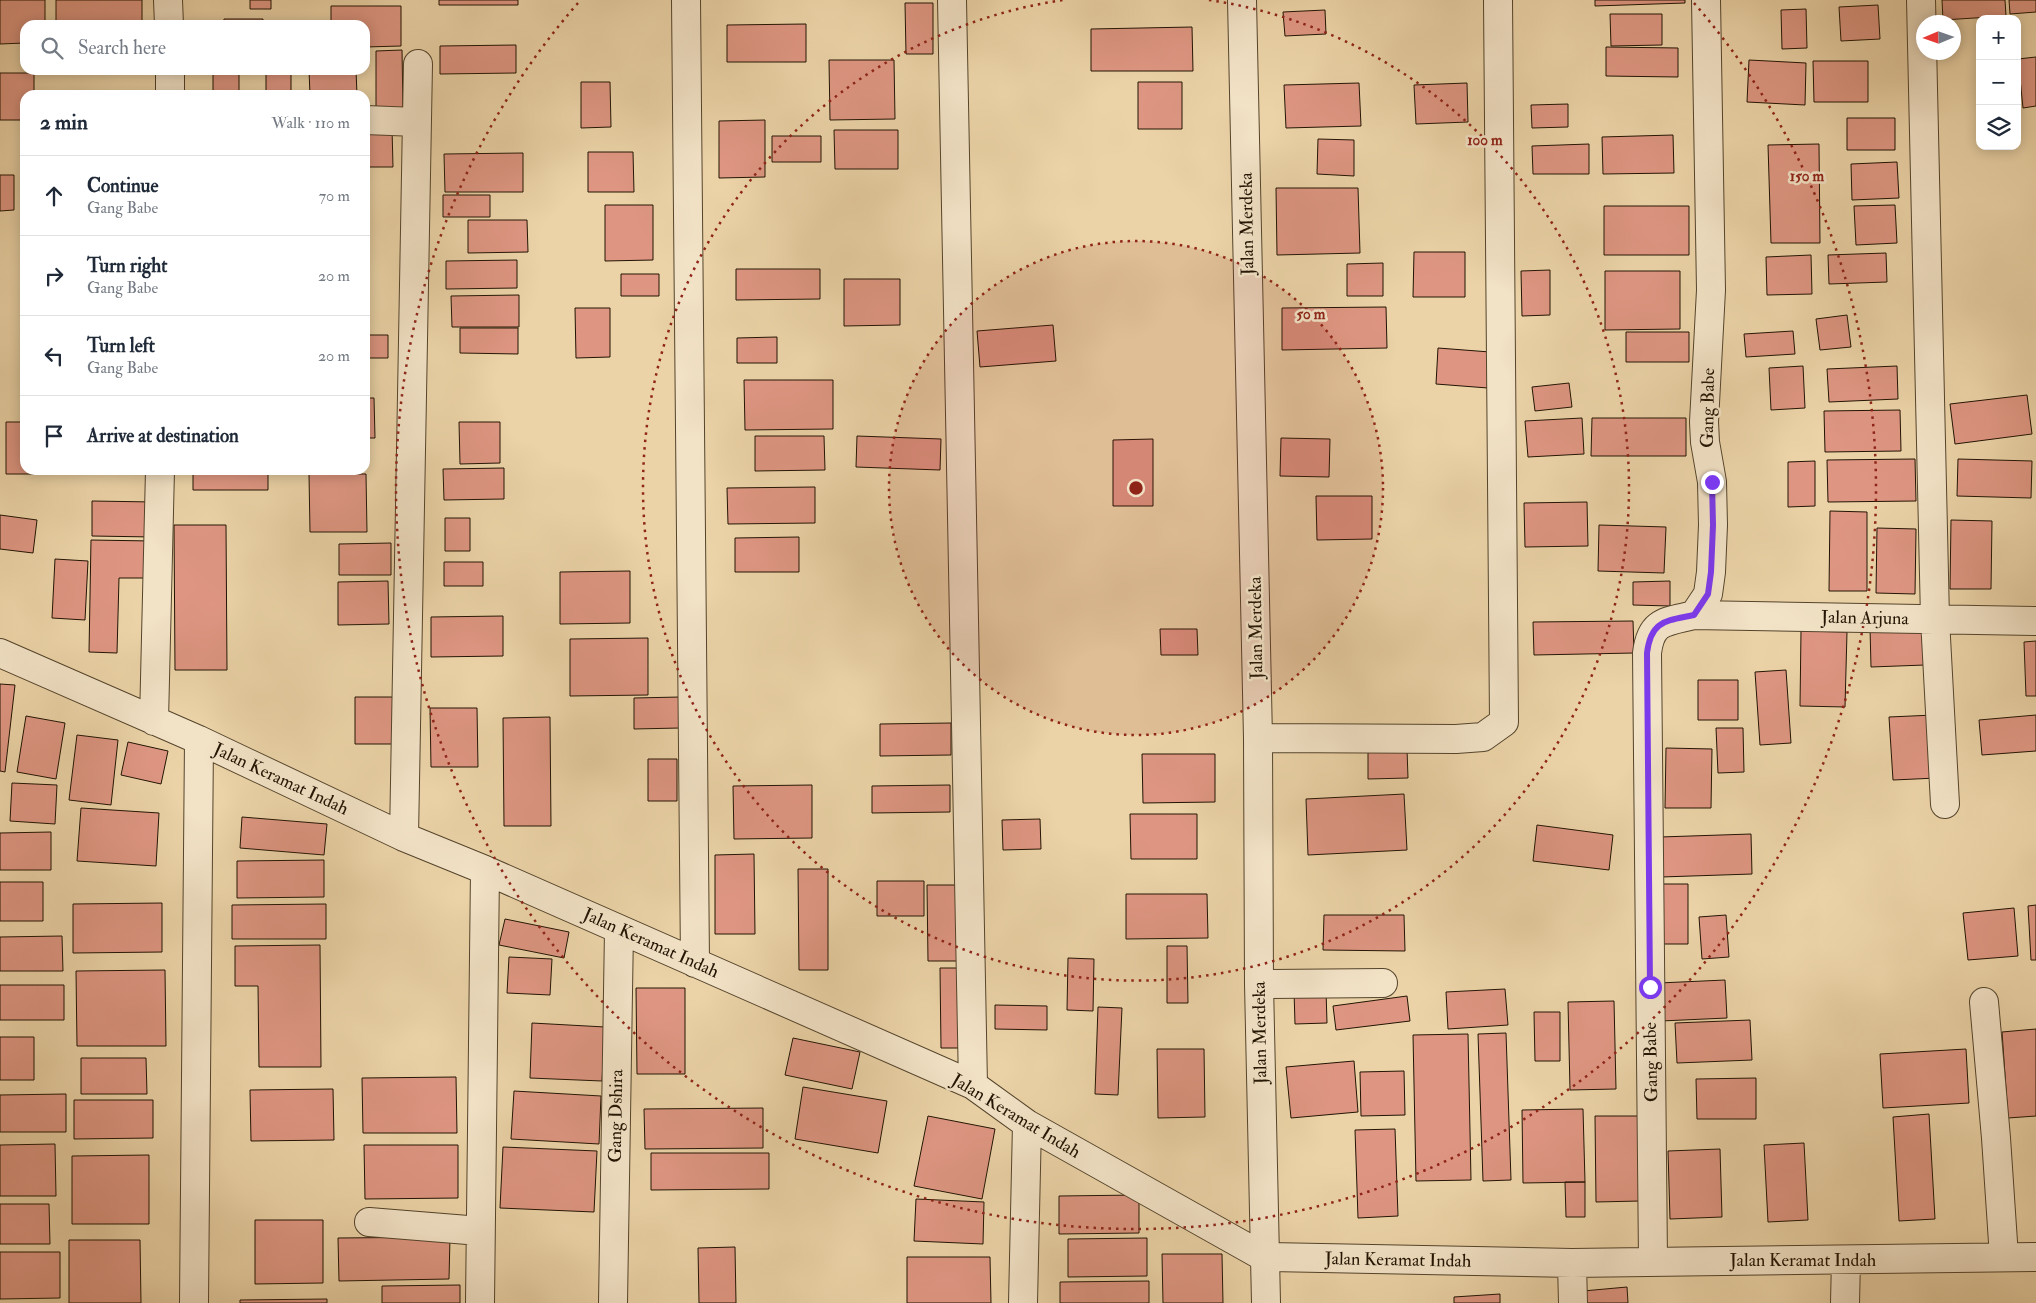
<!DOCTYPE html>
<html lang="en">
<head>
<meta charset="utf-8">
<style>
	:root { --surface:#fff; --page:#f2f2f3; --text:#1f2937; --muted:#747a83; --line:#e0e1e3 }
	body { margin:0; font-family:"IM FELL Double Pica",serif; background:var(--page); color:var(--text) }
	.controls { position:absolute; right:15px; top:15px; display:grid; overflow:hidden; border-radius:10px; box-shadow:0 2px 12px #0003 }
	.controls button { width:45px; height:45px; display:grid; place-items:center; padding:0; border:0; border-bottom:1px solid var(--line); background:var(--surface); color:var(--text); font:25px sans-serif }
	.compass { position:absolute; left:1916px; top:15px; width:45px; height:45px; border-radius:50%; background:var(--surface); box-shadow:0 2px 12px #0003; rotate:268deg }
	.stop { position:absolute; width:15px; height:15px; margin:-11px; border:4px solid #7c3aed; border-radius:50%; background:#fff }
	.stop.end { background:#7c3aed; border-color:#fff; box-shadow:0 1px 5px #0008 }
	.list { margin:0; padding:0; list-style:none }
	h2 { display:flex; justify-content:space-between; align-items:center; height:65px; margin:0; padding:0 20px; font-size:21px }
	h2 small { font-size:16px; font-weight:400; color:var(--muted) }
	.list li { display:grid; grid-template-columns:32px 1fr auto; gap:15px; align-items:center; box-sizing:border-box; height:80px; padding:0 20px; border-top:1px solid var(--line) }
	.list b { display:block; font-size:19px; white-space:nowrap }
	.list p { margin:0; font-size:16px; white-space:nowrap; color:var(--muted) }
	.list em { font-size:16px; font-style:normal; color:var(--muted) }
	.icon { flex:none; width:28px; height:28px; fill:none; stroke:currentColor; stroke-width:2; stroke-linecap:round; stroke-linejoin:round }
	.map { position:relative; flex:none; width:2036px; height:1303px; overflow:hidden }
	.search { position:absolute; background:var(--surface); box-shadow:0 2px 12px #0003; left:20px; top:20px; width:350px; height:55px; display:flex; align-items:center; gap:12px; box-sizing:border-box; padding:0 18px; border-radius:15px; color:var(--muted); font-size:19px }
	.panel { position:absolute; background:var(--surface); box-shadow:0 2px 12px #0003; left:20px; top:90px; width:350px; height:385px; border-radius:15px }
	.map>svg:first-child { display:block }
	.building { fill:#de9682; stroke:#221403 }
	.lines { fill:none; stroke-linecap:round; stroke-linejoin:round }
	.street-casing { stroke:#54442c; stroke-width:30 }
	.street { stroke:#f2e2c6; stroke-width:28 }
	.route { stroke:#7c3aed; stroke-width:6 }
	.ring { fill:none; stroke:#8f2418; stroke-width:2.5; stroke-dasharray:2.5 5 }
	.labels { text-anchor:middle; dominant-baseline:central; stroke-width:5; stroke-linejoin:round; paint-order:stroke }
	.street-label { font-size:18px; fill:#221403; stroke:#f2e2c6 }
	.centre { fill:#8f2418; stroke:#f2e2c6; stroke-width:2.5 }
	.ring-label { font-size:15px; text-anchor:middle; font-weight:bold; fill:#8f2418; stroke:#f2e2c6; stroke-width:5; stroke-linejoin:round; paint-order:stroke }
</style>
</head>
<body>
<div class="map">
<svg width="2036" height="1303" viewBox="0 0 2036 1303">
	<rect width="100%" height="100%" fill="#ebd3a7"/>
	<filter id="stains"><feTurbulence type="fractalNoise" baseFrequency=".004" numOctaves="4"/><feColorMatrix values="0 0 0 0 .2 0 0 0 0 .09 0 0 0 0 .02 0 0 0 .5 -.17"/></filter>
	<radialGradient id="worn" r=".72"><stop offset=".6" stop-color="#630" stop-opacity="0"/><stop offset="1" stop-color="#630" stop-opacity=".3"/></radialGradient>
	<path class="building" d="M0,0H45V25H25V43L0,44Z
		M56,0H142V22L56,23Z
		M250,0H271V9H250Z
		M439,0H518V5H439Z
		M1595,0H1685V3L1595,6Z
		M1942,0H2005L2006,16L1943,20Z
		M2009,0H2036V12L2010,14Z
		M905,3H933V54H906Z
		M1878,5L1880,39L1841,41L1839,7Z
		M331,6H401V46L365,47V25H331Z
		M1806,9L1807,48L1782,49L1781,10Z
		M1325,10L1326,34L1285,36L1283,12Z
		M1610,14H1662V45L1611,46Z
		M224,19H263V25H224Z
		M806,24V62H727V25Z
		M1192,27L1193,71H1091V29Z
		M516,45V73L440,74V46Z
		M1606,47L1678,48V77L1606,76Z
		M402,50L403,109H376V51Z
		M2036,57V106L2023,108L2018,59Z
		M829,60H894L895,119L830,120Z
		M1749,60L1806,63L1805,105L1747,102Z
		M1813,61H1868V102H1814Z
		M213,70H239V95H213Z
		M266,70H291V95H266Z
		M309,70H356L357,95H310Z
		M0,73H34V95H25V120H0Z
		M581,82H610L611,127L581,128Z
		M1138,82H1182V129H1138Z
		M1359,83L1361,126L1286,128L1284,85Z
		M1467,83L1468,122L1416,124L1414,85Z
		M143,94V95H65Z
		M1568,104V127L1532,128L1531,105Z
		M1847,118H1895V150H1847Z
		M765,120V177L719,178V121Z
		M365,128H392L393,167H365Z
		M834,130H898V169H835Z
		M1673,135L1674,173L1603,174L1602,137Z
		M772,136H821V162H772Z
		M1318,139L1354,140V176L1317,174Z
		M1589,144V174H1533L1532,146Z
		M1819,144L1820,243H1771L1768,145Z
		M588,152H633L634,192H588Z
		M523,153V192H445L444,154Z
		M1897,162L1899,198L1852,200L1851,164Z
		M0,175H14V210L0,211Z
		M1276,188H1358L1360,253L1277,255Z
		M443,195H490V217H443Z
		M605,205H653V260L605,261Z
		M1895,205L1897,243L1856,245L1854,206Z
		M1604,206H1689V255H1604Z
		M468,220H527L528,252L468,253Z
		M1414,252H1465V297H1413Z
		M1886,253L1887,282L1829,284L1828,255Z
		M1811,255L1812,294L1767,295L1766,257Z
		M517,260V288L446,289V261Z
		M1383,263V296H1347V264Z
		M736,269H820V299L736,300Z
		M1550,270V315L1522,316L1521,271Z
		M1605,271H1680V329L1605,330Z
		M621,274H659V296H621Z
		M844,279H900V325L844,326Z
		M519,295V327H452L451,296Z
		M1386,307L1387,348L1282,350V308Z
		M575,308H610V357L576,358Z
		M1847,315L1851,347L1820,350L1816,319Z
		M1053,325L1056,361L980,367L977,331Z
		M460,328H518V354L460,353Z
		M1793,331L1795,354L1746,357L1744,334Z
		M1626,332H1689V362H1626Z
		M365,335H388V358H365Z
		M777,337V363H737V338Z
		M1438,348L1490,352L1488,388L1436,384Z
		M1803,366L1805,408L1771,410L1769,368Z
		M1897,366L1898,399L1829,402L1827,369Z
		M744,380H833V429L745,430Z
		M1569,383L1572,407L1535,411L1532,387Z
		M2027,395L2032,434L1955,444L1950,404Z
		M365,398H374L375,438H365Z
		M1900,410L1901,451L1825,452L1824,411Z
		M1582,418L1584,454L1528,457L1525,421Z
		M1592,418H1686V456H1591Z
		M6,422H25V470H39V474H6Z
		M459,422H500V463L460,464Z
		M755,436H824L825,470L755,471Z
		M857,436L941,439L940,470L856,467Z
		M1281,438L1330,439L1329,477L1280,476Z
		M1153,439V506H1113V440Z
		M1915,459L1916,501L1828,502L1827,460Z
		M1958,459L2032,461L2031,498L1957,496Z
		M1815,461V506L1788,507V462Z
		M504,468V499L444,500L443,469Z
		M193,470H268V490H193Z
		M309,474H366L367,532H310Z
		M815,487V523L728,524L727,488Z
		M1316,496H1372V539L1317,540Z
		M92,501L154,502V537L92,536Z
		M1587,502L1588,546L1525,547L1524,503Z
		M1830,511L1867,512V591H1829Z
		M0,515L37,520L33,553L0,549Z
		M445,518H470V551H445Z
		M1951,520L1992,521L1991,589H1950Z
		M174,525H226L227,670H175Z
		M1599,525L1666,527L1664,573L1598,571Z
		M1877,528L1916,529L1915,594L1876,593Z
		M799,537V572H735V538Z
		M91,540L152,541L151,578H119L117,653L89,652Z
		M391,543V575H339V544Z
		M55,559L88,561L85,620L52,618Z
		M444,562H483V586H444Z
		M630,571V623L560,624V572Z
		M388,581L389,624L338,625V582Z
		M1670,581V606L1633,605V582Z
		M503,616V656L431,657V617Z
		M1633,621L1634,653L1534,655L1533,622Z
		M1924,626L1925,665L1871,667L1870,628Z
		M1160,629H1197L1198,655H1161Z
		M1801,631L1847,632L1845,707L1800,706Z
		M648,638V695L570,696V639Z
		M2036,641V696H2026L2024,642Z
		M1786,670L1791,743L1760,745L1755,672Z
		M1698,680H1738V720H1698Z
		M0,684L15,685L5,772L0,771Z
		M355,697H398L399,744H355Z
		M680,697V728L634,729V698Z
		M430,708H477L478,767H431Z
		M1934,715L1937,778L1893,780L1889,717Z
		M2036,715V751L1982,755L1979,720Z
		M26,716L65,723L56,779L17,772Z
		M550,717L551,826H504L503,718Z
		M951,723V755L880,756V724Z
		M1716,728H1743L1744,772L1718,773Z
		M77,735L118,740L111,805L69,800Z
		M128,742L168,751L161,784L121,775Z
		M1666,748L1712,749L1711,808H1665Z
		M1368,749H1407L1408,778L1368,779Z
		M1142,754H1215V802L1143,803Z
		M648,759H677V801H648Z
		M12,783L57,785L55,824L10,821Z
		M812,785V838L734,839L733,786Z
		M950,785V812L872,813V786Z
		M1404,794L1407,850L1308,855L1306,799Z
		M81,808L159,813L156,866L77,861Z
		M1130,814H1197V859H1131Z
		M242,817L327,824L324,855L240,848Z
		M1040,819L1041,849L1003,850L1002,820Z
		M1537,825L1613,835L1609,870L1533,861Z
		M51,832V870H0V833Z
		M1751,834L1752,874L1661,877L1660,837Z
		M754,854L755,934H715V855Z
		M324,860V897L237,898V861Z
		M798,869H828V970H799Z
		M877,881H924V916H877Z
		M0,882H43V921H0Z
		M1662,884H1688V944H1662Z
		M927,885H963L964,961H928Z
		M1126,894H1207L1208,938L1126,939Z
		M162,903V952L73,953V904Z
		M326,904V939H232V905Z
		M2036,905V960H2031L2028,906Z
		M2014,908L2018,956L1968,960L1963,913Z
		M1324,915H1404L1405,951L1323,950Z
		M1726,915L1729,957L1702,959L1699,917Z
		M505,919L569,932L564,958L499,945Z
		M62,936L63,971H0V937Z
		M320,945L321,1067H259L258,986H235V946Z
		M1167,946H1187L1188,1003H1167Z
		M509,957L552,959L550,995L507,993Z
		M1068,958L1094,959L1093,1011L1067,1010Z
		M940,968H965L966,1048H941Z
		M165,970L166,1046H77L76,971Z
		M1725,980L1727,1018L1661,1021L1659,983Z
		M0,985H64V1020H0Z
		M636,988H685V1074H637Z
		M1505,989L1508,1025L1448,1029L1446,992Z
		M1326,990L1327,1023L1295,1024L1294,991Z
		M1407,996L1410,1021L1336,1030L1333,1006Z
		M1614,1001L1616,1089L1570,1090L1568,1002Z
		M995,1005L1047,1006V1030L995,1029Z
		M1098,1007L1122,1008L1118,1095L1095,1094Z
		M1534,1012H1560V1061H1535Z
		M1750,1020L1752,1060L1677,1063L1675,1023Z
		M532,1023L605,1027L602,1081L530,1078Z
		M2036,1029V1116L2008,1118L2002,1032Z
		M1506,1033L1511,1180L1483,1181L1478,1034Z
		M1468,1034L1471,1180L1416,1181L1413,1035Z
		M0,1037H34V1080H0Z
		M793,1038L860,1052L852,1089L785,1075Z
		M1157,1049H1204L1205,1117L1158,1118Z
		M1966,1049L1969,1103L1883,1108L1880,1054Z
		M81,1058H146L147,1094H81Z
		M1354,1061L1358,1112L1291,1118L1286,1067Z
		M1404,1071L1405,1115L1361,1116L1360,1072Z
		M456,1077L457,1133H363L362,1078Z
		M1756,1078V1119H1697L1696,1079Z
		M803,1087L887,1101L878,1153L795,1139Z
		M333,1089L334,1140L251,1141L250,1090Z
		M514,1091L601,1096L599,1144L511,1139Z
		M66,1094V1132H0V1095Z
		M74,1100H153V1138L74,1139Z
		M763,1108V1148L645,1149L644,1109Z
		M1583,1109L1585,1182L1523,1183L1522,1110Z
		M1929,1114L1935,1219L1899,1221L1893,1117Z
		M928,1116L995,1129L982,1199L914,1186Z
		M1595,1116H1639L1640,1201L1596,1202Z
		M1395,1129L1398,1216L1358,1218L1355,1130Z
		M1804,1143L1808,1220L1768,1222L1764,1145Z
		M55,1144L56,1196H0V1145Z
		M364,1145H458V1198L365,1199Z
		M503,1147L597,1151L594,1212L500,1208Z
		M1720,1149L1722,1217L1670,1219L1668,1151Z
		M651,1153H769V1189L651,1190Z
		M149,1155V1224H72V1156Z
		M1565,1182H1585V1217H1566Z
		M1139,1195V1233L1059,1234V1196Z
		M916,1199L984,1202L983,1244L914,1241Z
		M0,1204H49L50,1244H0Z
		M255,1220H323V1283L255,1284Z
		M450,1237L449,1279L339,1281L338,1238Z
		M1147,1238V1276L1068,1277V1239Z
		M69,1240H140L141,1303H69Z
		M735,1247L736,1303H699L698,1248Z
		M0,1252H60V1298L0,1299Z
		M1162,1254H1222L1223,1303H1163Z
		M907,1257H990L991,1303H907Z
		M1149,1281V1303H1060V1282Z
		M460,1285V1303H382V1286Z
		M1627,1287L1628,1303H1584L1583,1291Z
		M1500,1294V1303H1454V1297Z
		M327,1299V1303H240V1300Z"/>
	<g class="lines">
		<defs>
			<path id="street" d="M168,0L169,25
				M686,0L695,963
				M952,0L973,1085
				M1242,0L1258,738L1259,984L1266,1303
				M1921,0L1935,619L1945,804
				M170,95V70
				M365,120L417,122
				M1694,615L2036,621
				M0,653L199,740L404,837L485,870L973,1085L1027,1124L1264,1257L1572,1263L2036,1257
				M154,721L160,470
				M1258,738L1456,739L1483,737L1504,722L1498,0
				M404,837L418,64
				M1259,984L1383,983
				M1984,1002L1996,1138L2004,1257
				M369,1222L480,1231
				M1653,1260L1647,653C1651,620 1666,622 1694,615L1708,594L1711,572L1713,525L1712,482L1705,442L1704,422L1711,290L1706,0
				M1572,1263L1573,1303
				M194,1303L199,740
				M480,1303L485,870
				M613,1303L619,930
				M1023,1303L1027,1124
				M1845,1303L1846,1260"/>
		</defs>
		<use href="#street" class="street-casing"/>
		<use href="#street" class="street"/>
	</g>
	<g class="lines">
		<path class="route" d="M1650,987L1647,653C1651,620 1666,621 1694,615L1708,594L1711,572L1713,525L1712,482"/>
	</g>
	<circle cx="1136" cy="488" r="247" fill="#8f2418" fill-opacity=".12"/>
	<g class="ring">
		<circle cx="1136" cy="488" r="247"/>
		<path d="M1209 0A493 493 0 1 1 1063 0"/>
		<path d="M1694 3A740 740 0 1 1 578 3"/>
	</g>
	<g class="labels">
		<g class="street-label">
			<text transform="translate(1247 224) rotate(-91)">Jalan Merdeka</text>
			<text transform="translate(1708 408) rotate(-89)">Gang Babe</text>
			<text transform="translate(1865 618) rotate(1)">Jalan Arjuna</text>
			<text transform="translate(1256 628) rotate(-91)">Jalan Merdeka</text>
			<text transform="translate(281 779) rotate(25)">Jalan Keramat Indah</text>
			<text transform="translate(651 943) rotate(24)">Jalan Keramat Indah</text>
			<text transform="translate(1260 1033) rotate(-91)">Jalan Merdeka</text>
			<text transform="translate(1651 1062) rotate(-91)">Gang Babe</text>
			<text transform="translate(616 1116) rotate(-89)">Gang Dshira</text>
			<text transform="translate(1016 1116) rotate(31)">Jalan Keramat Indah</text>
			<text transform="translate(1398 1260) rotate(1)">Jalan Keramat Indah</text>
			<text x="1803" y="1260">Jalan Keramat Indah</text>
		</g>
	</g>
	<circle cx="1136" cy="488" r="8" class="centre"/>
	<g class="ring-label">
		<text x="1485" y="145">100 m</text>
		<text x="1807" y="181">150 m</text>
		<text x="1311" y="319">50 m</text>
	</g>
	<rect width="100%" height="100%" filter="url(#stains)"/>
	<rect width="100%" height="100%" fill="url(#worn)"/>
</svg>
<div class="controls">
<button>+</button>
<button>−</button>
<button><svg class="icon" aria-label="layers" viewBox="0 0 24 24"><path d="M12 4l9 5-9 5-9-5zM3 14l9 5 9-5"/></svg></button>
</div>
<svg class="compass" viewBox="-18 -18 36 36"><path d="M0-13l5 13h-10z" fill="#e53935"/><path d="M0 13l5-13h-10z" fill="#747a83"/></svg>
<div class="stop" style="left:1650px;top:987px"></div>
<div class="stop end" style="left:1712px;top:482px"></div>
<div class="search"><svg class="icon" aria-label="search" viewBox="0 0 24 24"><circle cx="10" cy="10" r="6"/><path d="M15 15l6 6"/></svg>Search here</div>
<section class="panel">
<h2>2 min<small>Walk · 110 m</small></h2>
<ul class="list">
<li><svg class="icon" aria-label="ahead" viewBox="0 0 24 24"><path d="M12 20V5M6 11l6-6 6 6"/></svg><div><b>Continue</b><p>Gang Babe</p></div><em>70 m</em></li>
<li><svg class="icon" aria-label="right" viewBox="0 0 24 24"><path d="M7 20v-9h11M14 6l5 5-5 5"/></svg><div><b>Turn right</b><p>Gang Babe</p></div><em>20 m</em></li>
<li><svg class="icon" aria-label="left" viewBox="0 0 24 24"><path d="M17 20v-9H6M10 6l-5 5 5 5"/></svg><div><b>Turn left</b><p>Gang Babe</p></div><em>20 m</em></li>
<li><svg class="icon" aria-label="arrive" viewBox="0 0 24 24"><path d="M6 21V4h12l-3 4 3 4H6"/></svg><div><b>Arrive at destination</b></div></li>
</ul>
</section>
</div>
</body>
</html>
